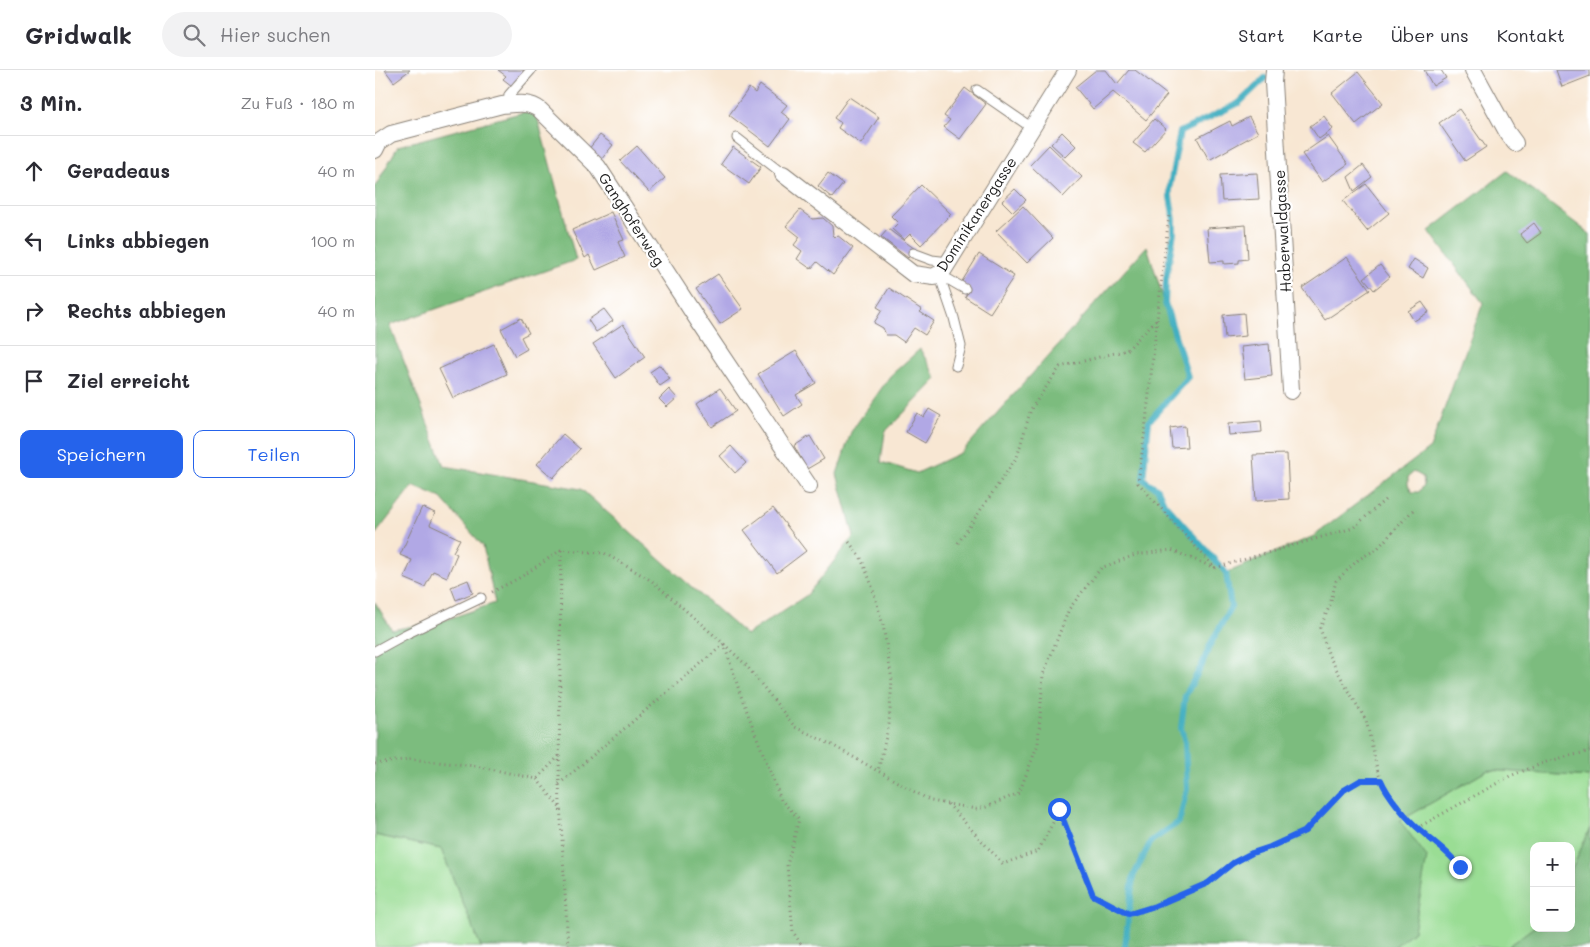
<!DOCTYPE html>
<html lang="de">
<head>
<meta charset="utf-8">
<style>
	:root { --surface:#fff; --page:#f2f2f3; --text:#2b2b33; --muted:#7c7c81; --line:#e1e1e2; --accent:#2563eb }
	body { margin:0; font-family:Mali,sans-serif; background:var(--page); color:var(--text) }
	.controls { position:absolute; right:15px; bottom:15px; display:grid; overflow:hidden; border-radius:10px; box-shadow:0 5px 20px #0002 }
	.controls button { width:45px; height:45px; display:grid; place-items:center; padding:0; border:0; border-bottom:1px solid var(--line); background:var(--surface); color:var(--text); font:25px sans-serif }
	.stop { position:absolute; width:15px; height:15px; margin:-11px; border:4px solid #2563eb; border-radius:50%; background:#fff }
	.stop.end { background:#2563eb; border-color:#fff; box-shadow:0 1px 5px #0008 }
	.list { margin:0; padding:0; list-style:none }
	h2 { display:flex; justify-content:space-between; align-items:center; height:65px; margin:0; padding:0 20px; font-size:21px }
	h2 small { font-size:16px; font-weight:400; color:var(--muted) }
	.list li { display:grid; grid-template-columns:32px 1fr auto; gap:15px; align-items:center; box-sizing:border-box; height:70px; padding:0 20px; border-top:1px solid var(--line) }
	.list b { display:block; font-size:19px; white-space:nowrap }
	.list em { font-size:16px; font-style:normal; color:var(--muted) }
	.actions { display:flex; gap:10px; padding:15px 20px }
	.actions a { flex:1; padding:11px 0; border:1px solid var(--accent); border-radius:10px; text-align:center; font-size:18px; color:var(--accent) }
	.actions .main { background:var(--accent); color:#fff }
	.icon { flex:none; width:28px; height:28px; fill:none; stroke:currentColor; stroke-width:2; stroke-linecap:round; stroke-linejoin:round }
	.map { position:relative; flex:none; width:1215px; height:877px; overflow:hidden }
	header { display:flex; align-items:center; gap:30px; box-sizing:border-box; height:70px; padding:0 25px; background:var(--surface); border-bottom:1px solid var(--line) }
	header strong { font-size:24px }
	nav { display:flex; gap:28px; margin-inline-start:auto; font-size:18px }
	.search { width:350px; height:45px; background:var(--page); display:flex; align-items:center; gap:12px; box-sizing:border-box; padding:0 18px; border-radius:28px; color:var(--muted); font-size:19px }
	main { display:flex }
	aside { flex:1; background:var(--surface) }
	.map>svg:first-child { display:block }
	.green { fill:#9add94; stroke:#5b7c58 }
	.forest { fill:#7bbc7e; stroke:#4c6c4d; fill-rule:evenodd }
	.lines { fill:none; stroke-linecap:round; stroke-linejoin:round }
	.stream { stroke:#43afc1; stroke-width:6 }
	.building { fill:#b1a8e5 }
	.service-casing { stroke:#8a8278; stroke-width:11 }
	.minor-casing { stroke:#8a8278; stroke-width:18 }
	.path { stroke:#8a8278; stroke-width:3; stroke-dasharray:1 4; stroke-linecap:butt }
	.service { stroke:#fff; stroke-width:9 }
	.minor { stroke:#fff; stroke-width:16 }
	.route { stroke:#2563eb; stroke-width:6 }
	.labels { text-anchor:middle; dominant-baseline:central; stroke-width:4.5; stroke-linejoin:round; paint-order:stroke }
	.street-label { font-size:15px; fill:#1c1c1c; stroke:#fff }
</style>
</head>
<body>
<header>
<strong>Gridwalk</strong>
<div class="search"><svg class="icon" aria-label="search" viewBox="0 0 24 24"><circle cx="10" cy="10" r="6"/><path d="M15 15l6 6"/></svg>Hier suchen</div>
<nav><a>Start</a><a>Karte</a><a>Über uns</a><a>Kontakt</a></nav>
</header>
<main>
<aside>
<h2>3 Min.<small>Zu Fuß · 180 m</small></h2>
<ul class="list">
<li><svg class="icon" aria-label="ahead" viewBox="0 0 24 24"><path d="M12 20V5M6 11l6-6 6 6"/></svg><div><b>Geradeaus</b></div><em>40 m</em></li>
<li><svg class="icon" aria-label="left" viewBox="0 0 24 24"><path d="M17 20v-9H6M10 6l-5 5 5 5"/></svg><div><b>Links abbiegen</b></div><em>100 m</em></li>
<li><svg class="icon" aria-label="right" viewBox="0 0 24 24"><path d="M7 20v-9h11M14 6l5 5-5 5"/></svg><div><b>Rechts abbiegen</b></div><em>40 m</em></li>
<li><svg class="icon" aria-label="arrive" viewBox="0 0 24 24"><path d="M6 21V4h12l-3 4 3 4H6"/></svg><div><b>Ziel erreicht</b></div></li>
</ul>
<div class="actions"><a class="main">Speichern</a><a>Teilen</a></div>
</aside>
<div class="map">
<svg width="1215" height="877" viewBox="0 0 1215 877">
	<rect width="100%" height="100%" fill="#fff"/>
	<filter id="ink" filterUnits="userSpaceOnUse"><feTurbulence type="fractalNoise" baseFrequency=".02" numOctaves="2"/><feDisplacementMap in="SourceGraphic" scale="10" xChannelSelector="R" yChannelSelector="G"/><feConvolveMatrix kernelMatrix="1 2 1 2 8 2 1 2 1" color-interpolation-filters="sRGB"/></filter>
	<filter id="wash" filterUnits="userSpaceOnUse"><feTurbulence type="fractalNoise" baseFrequency=".0096" numOctaves="4" result="noise"/><feDisplacementMap in="SourceGraphic" scale="20" xChannelSelector="R" yChannelSelector="G"/><feGaussianBlur stdDeviation="1.12" result="paint"/><feColorMatrix in="noise" values="0 0 0 0 0 0 0 0 0 0 0 0 0 0 0 0 0 1.4 0 .05"/><feComposite in="paint" operator="in"/></filter>
	<g filter="url(#wash)">
		<rect width="100%" height="100%" fill="#f8e7d3"/>
		<path class="green" d="M1113,700L1215,707V758L1196,802V776H1159V857L1132,877H1019L1039,861L1025,751Z
			M0,765L66,779L106,877H0Z"/>
		<path class="forest" d="M160,39L201,190L15,255L69,396L206,419L371,565L432,525L479,466L462,404L476,362L515,306L545,279L562,309L510,362L506,392L542,403L587,382L772,176L813,307L774,351L768,409L783,419L789,433L851,503L939,466L1055,378L1108,233L1054,161L1132,101L1215,164V707L1113,700L1025,751L1052,787L1039,861L1019,877H106L66,779L0,765V532L17,560L70,550L120,533L108,476L66,428L38,416L0,465V117L23,76ZM1039,402L1048,407L1049,415L1044,422H1037L1033,415V407Z
			M1215,758V877H1132L1159,857L1196,858V802Z"/>
		<g class="lines">
			<path class="stream" d="M845,496L789,433L783,419L768,409L774,351L813,307L790,233L791,209L799,162V150L795,127V115L805,62L864,33L890,8
				M750,877L758,807L776,771L804,752L812,719L810,672L806,658L810,626L827,595L835,575L856,537L851,503L848,499"/>
		</g>
		<g id="blocks">
			<path class="building" d="M10,0H35L19,12Z
				M123,0H150L137,16L128,9L131,6Z
				M721,0H731L742,14L754,0H760L792,25L771,50L738,22L718,39L700,17Z
				M1049,0H1066L1071,8L1058,16Z
				M1181,0H1215V6L1187,17Z
				M983,2L1008,33L981,54L957,23Z
				M385,15L412,35L406,42L415,49L395,76L354,45L374,18L380,23Z
				M590,18L611,34L585,69L569,57L575,50L569,46Z
				M474,27L504,47L486,74L463,58L466,53L459,48Z
				M1084,39L1111,77L1090,91L1064,53Z
				M949,46L958,59L944,69L935,56Z
				M874,47L883,63L834,90L822,68L855,51L857,56Z
				M779,49L791,59L770,82L758,73Z
				M687,62L701,76L690,87L676,74Z
				M225,65L238,75L226,90L213,80Z
				M953,66L973,94L947,112L927,84Z
				M674,75L707,107L688,127L655,95Z
				M262,76L290,108L274,122L245,91Z
				M358,77L386,97L374,114L346,94Z
				M988,95L997,107L979,121L973,107Z
				M453,103L468,114L457,128L443,116Z
				M882,103L884,129L847,131L845,105Z
				M991,114L1014,143L992,161L968,131Z
				M546,115L576,144L546,175L535,164L529,170L517,159L523,153L516,146Z
				M640,119L651,130L638,142L627,131Z
				M648,136L678,168L652,193L621,161Z
				M425,140L437,149L448,148L457,156L458,165L460,167L462,165L478,178L458,205L442,192L436,199L422,189L427,181L419,175L425,167L411,156Z
				M236,142L249,170L243,172L250,187L221,200L214,185L210,188L197,160Z
				M1159,153L1166,163L1152,173L1145,164Z
				M871,155L873,189L864,190V193L849,194V191L835,192L832,158Z
				M513,159L540,179L533,188L506,167Z
				M604,184L639,206L615,243L590,227L595,219L586,213Z
				M972,187L995,220L950,250L927,218Z
				M1039,189L1053,198L1048,208L1033,199Z
				M1005,195L1015,207L999,220L989,208Z
				M343,204L368,239L345,254L321,219Z
				M514,218L547,240L545,242L559,251L550,265L539,258L529,272L519,265H511L508,258L499,253L507,240L502,237Z
				M1047,232L1054,242L1039,251L1033,241Z
				M229,239L238,251L221,262L213,250Z
				M869,243L871,266L850,268L848,245Z
				M146,248L154,263L146,267L152,279L140,286L126,259Z
				M248,254L270,287L241,308L218,274Z
				M119,274L132,304L78,328L64,299Z
				M894,274L897,306L870,309L866,277Z
				M421,281L441,313L421,325L427,334L409,346L383,304Z
				M285,295L295,309L285,316L275,302Z
				M345,318L361,341L337,357L322,334Z
				M294,319L302,328L292,337L284,329Z
				M554,339L566,346L550,373L531,362L542,343L549,347Z
				M886,351L887,362L854,365L853,354Z
				M810,356L812,377L797,378L795,358Z
				M188,364L205,379L178,408L162,394Z
				M435,366L449,389L432,399L419,376Z
				M356,376L371,393L360,403L345,386Z
				M912,384L914,429L881,431L878,385Z
				M47,437L60,443L55,455L85,469L78,482L82,484L72,507L58,501L50,517L29,508L37,490L25,485Z
				M398,438L431,481L402,503L369,460Z
				M93,510L98,523L81,530L76,517Z"/>
		</g>
	</g>
	<g filter="url(#ink)">
		<use href="#blocks" fill-opacity="0" stroke="#8a8278" stroke-width="1"/>
		<g class="lines">
			<defs>
				<path id="service" d="M602,20L657,58
					M133,34L134,25L156,0
					M362,68L408,104
					M538,183L557,190L574,192
					M564,204L579,248L586,276L581,296
					M564,204L590,219
					M0,581L29,565L106,528"/>
				<path id="minor" d="M899,0L898,12L916,321
					M1098,0L1132,62L1140,73
					M0,80L4,72L16,64L127,35C140,34 154,31 165,40L223,97L324,252L434,416
					M408,104L538,204L559,207L568,201L693,0"/>
			</defs>
			<use href="#service" class="service-casing"/>
			<use href="#minor" class="minor-casing"/>
			<path class="path" d="M782,249L771,352L763,413L840,498L978,458L1012,428
				M1038,440L1002,479L984,489L961,511L955,535L945,558L954,586L973,620L991,650L1003,703L1010,719L1042,758L1079,789L1085,797
				M474,472L486,488L496,513L508,555L517,610L514,654L503,701
				M583,473L642,387L656,339L685,297L752,280L782,249L794,146
				M186,480L184,714L193,877
				M117,522L146,507L186,480L229,483L277,511L349,574L371,595L420,657L457,675L556,731L601,739L611,737L644,723L663,674L668,605L694,539L726,498L760,485L796,480L840,498
				M349,574L366,626L406,730L424,749L412,795L418,862L428,877
				M0,694L34,689L101,696L162,709L184,686
				M162,709L185,738
				M184,714L349,574
				M573,734L628,794L663,781L685,739L717,825L754,844L780,837L833,813L858,793L877,783L895,777L930,761L969,720L986,710H1006
				M1042,758L1135,706L1174,691L1215,681"/>
			<use href="#service" class="service"/>
			<use href="#minor" class="minor"/>
		</g>
	</g>
	<g class="lines" filter="url(#ink)">
		<path class="route" d="M684,739L718,825L754,844L780,836L833,813L858,793L877,783L895,777L930,761L969,720L986,710H1006C1012,725 1033,750 1045,760C1058,772 1074,782 1085,797"/>
	</g>
	<g class="labels">
		<g class="street-label">
			<text transform="translate(601 144) rotate(-57)">Dominikanergasse</text>
			<text transform="translate(257 149) rotate(57)">Ganghoferweg</text>
			<text transform="translate(907 161) rotate(-93)">Haberwaldgasse</text>
		</g>
	</g>
</svg>
<div class="controls">
<button>+</button>
<button>−</button>
</div>
<div class="stop" style="left:684px;top:739px"></div>
<div class="stop end" style="left:1085px;top:797px"></div>
</div>
</main>
</body>
</html>
